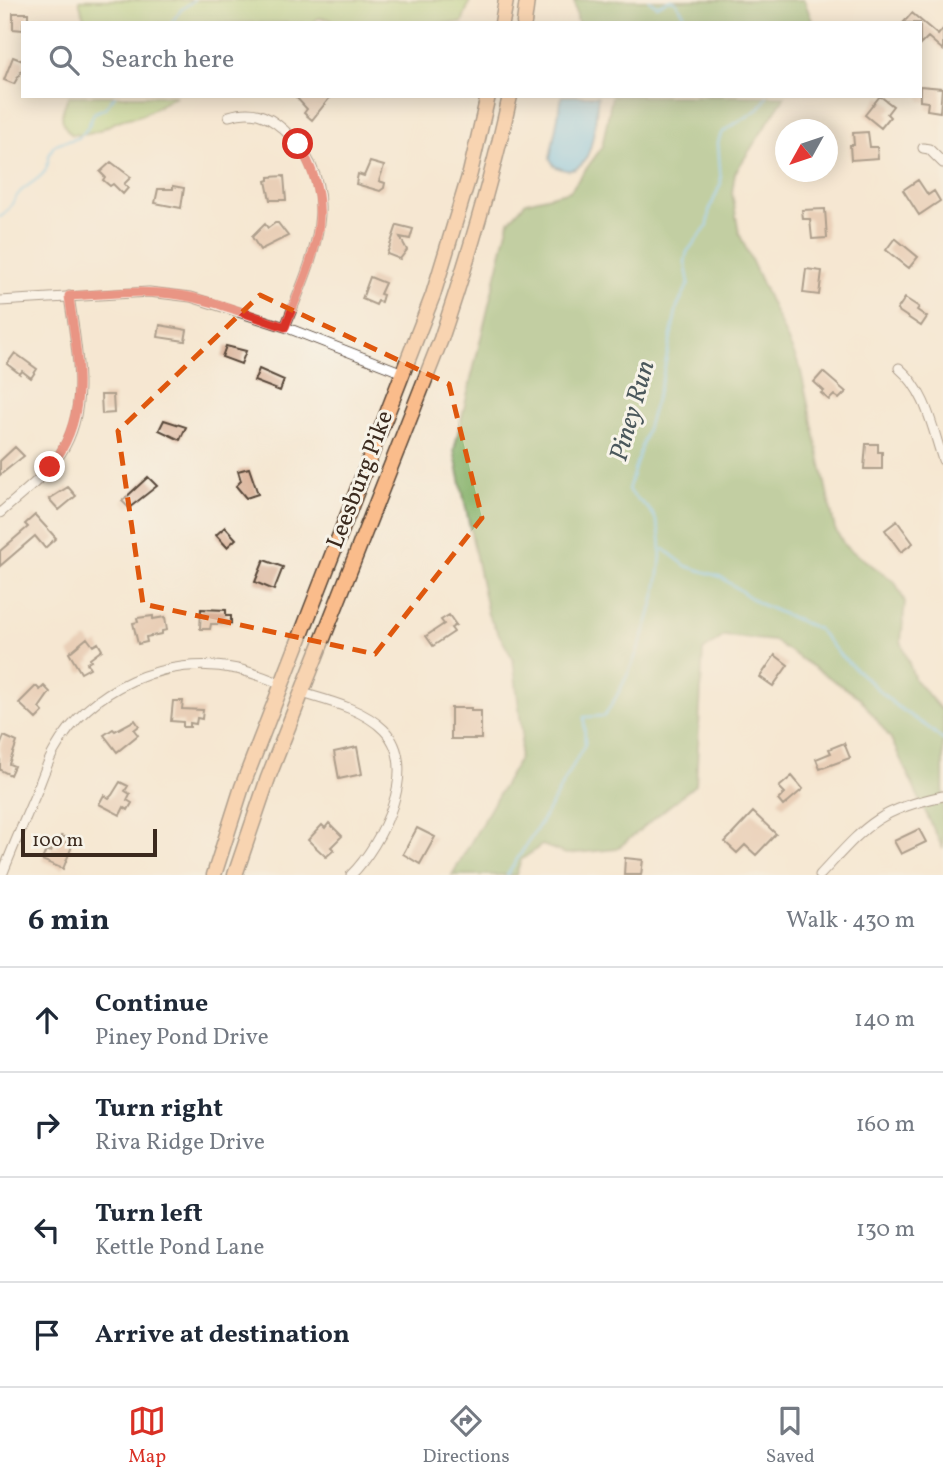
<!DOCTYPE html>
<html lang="en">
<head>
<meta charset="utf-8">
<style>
	:root { --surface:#fff; --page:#f2f2f3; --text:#1f2937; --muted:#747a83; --line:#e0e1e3; --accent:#d93025 }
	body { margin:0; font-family:Vollkorn,serif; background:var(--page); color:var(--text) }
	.compass { position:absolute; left:775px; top:119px; width:63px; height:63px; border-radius:50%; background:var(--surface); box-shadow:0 4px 18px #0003; rotate:230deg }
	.scale { position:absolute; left:21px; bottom:18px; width:136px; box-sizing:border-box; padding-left:7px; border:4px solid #3b2a1e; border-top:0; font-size:19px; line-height:24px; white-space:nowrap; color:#3b2a1e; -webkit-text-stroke:5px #f7f3e8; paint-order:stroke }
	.stop { position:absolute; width:21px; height:21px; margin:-16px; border:5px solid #d93025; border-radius:50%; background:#fff }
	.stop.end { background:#d93025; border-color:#fff; box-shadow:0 2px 7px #0008 }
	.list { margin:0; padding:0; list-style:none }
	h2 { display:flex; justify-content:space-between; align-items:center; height:91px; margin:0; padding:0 28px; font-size:30px }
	h2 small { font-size:23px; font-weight:400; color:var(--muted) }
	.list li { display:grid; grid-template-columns:46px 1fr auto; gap:21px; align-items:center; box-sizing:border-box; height:105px; padding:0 28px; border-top:2px solid var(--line) }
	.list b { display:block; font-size:26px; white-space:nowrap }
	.list p { margin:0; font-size:23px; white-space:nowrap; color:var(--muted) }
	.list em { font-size:23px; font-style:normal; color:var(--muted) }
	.icon { flex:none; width:38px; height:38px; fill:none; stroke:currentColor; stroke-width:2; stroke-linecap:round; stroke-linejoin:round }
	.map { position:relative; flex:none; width:943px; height:875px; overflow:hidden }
	.search { position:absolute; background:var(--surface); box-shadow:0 4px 18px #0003; left:21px; right:21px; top:21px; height:77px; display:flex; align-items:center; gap:18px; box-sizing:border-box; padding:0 24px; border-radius:0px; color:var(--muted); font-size:26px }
	.sheet { height:511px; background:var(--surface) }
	nav { display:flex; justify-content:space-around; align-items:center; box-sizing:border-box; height:98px; border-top:2px solid var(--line); background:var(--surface); font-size:19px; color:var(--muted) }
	nav a { display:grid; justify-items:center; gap:4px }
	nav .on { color:var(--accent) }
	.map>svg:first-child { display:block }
	.green { fill:#a4cc77; stroke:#707b4a; stroke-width:2 }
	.forest { fill:#83b068; stroke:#5f6d43; stroke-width:2 }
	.water { fill:#6dc1e9; stroke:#547684; stroke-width:2 }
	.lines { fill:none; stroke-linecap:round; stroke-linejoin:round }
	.stream { stroke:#6dc1e9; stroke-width:2.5 }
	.building { fill:#dab197 }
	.minor-casing { stroke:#574639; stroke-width:11 }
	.trunk-casing { stroke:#574639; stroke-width:17 }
	.minor { stroke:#fff; stroke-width:9 }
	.trunk { stroke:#fabc8b; stroke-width:14 }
	.route { stroke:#d93025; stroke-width:9 }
	.marked { fill:none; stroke:#df570d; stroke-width:5; stroke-dasharray:14 9; stroke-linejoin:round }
	.labels { text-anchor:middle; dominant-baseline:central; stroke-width:6; stroke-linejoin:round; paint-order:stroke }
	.street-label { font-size:24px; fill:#3b2a1e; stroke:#f7f3e8 }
	.water-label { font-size:26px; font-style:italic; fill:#4a575b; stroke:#f7f3e8 }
</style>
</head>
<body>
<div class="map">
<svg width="943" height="875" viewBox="0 0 943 875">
	<rect width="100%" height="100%" fill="#f7f3e8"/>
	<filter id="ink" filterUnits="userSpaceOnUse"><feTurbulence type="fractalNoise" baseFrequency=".0143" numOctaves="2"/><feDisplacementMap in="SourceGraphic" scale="14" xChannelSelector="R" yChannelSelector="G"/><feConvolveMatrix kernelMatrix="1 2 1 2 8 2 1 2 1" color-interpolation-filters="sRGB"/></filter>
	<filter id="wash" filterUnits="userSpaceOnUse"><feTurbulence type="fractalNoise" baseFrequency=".00686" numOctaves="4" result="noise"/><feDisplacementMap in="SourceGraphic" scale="28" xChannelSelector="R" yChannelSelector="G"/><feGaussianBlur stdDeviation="1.57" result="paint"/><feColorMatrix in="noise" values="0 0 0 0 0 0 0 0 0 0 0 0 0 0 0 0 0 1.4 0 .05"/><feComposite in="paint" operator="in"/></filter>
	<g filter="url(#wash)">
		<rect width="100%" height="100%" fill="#f5e7d2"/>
		<path class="green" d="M79,0H470L462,23H338L329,19L318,18L312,23H85Z
			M69,96H176C165,101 157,108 146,113C139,117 132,117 124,119C104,125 96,138 71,134C58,121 61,111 69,96Z"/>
		<path class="forest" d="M574,0H804L813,23H578Z
			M612,96H785L735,173L732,193L739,233L800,367L835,529L845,546L895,582L905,602L901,641L915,680L943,712V849L891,739L860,698L774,641L724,636L703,651L696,784L617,849L566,854L542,845L521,860L516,875H452L519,759L522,733L513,659L488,615L454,450L509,221L526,202L570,191L602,147Z"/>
		<path class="water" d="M562,96H598C595,116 595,174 566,170C557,168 553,167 550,158Z"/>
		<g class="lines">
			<path class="stream" d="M649,0L657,6L669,0L675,1L684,14L683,23
				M171,23L181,10L194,0
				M0,217C11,210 12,201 20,192C28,184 39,180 45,171C50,163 47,153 54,146C60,140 68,142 75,139C86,135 90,123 94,113L105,108L115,96
				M664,549L686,566L721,577L758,603L818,629L840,655L895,705L929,728L943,740
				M507,875L545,816L585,744L584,717L604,716C633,677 678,562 654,516C649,506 636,500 628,490L662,380L677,307L689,283L685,262L687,252L708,225L709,211L721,183L718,142L721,134C734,121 761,114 767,96"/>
		</g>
		<g id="blocks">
			<path class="building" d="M13,13H28V23H23V30L13,29Z
				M912,13L938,35L943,29V50L928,37L920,45V23H903Z
				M13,57L23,61V68L14,84L4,80Z
				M920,86L942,88L940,112L927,110L928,102L920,101Z
				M295,96H331L312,120L304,113L307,109Z
				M880,96L893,106L887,114L890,117L881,128L865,115Z
				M868,132L870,147H877L878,158L851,160L850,145H854L853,133Z
				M111,162L131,177L124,184L128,188L123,194L113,184L110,186L103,180L105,177L100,172Z
				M370,162L384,166L379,181L385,183L384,188L380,191L356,184L358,174L364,176Z
				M284,176L286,200H270L266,181L269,180V177Z
				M918,180L928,195L934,191L940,201L919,215L903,190Z
				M173,186L184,188L181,208L155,203L158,189H173Z
				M825,209L827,238L812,239L810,219H803L802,210Z
				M275,223H278L288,236L260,250L252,237L265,224L268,228Z
				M397,225L413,229L410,239L400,237L407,250L400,259L387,254Z
				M895,238L918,257L909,268L886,250Z
				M806,269L822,271L819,295L803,293Z
				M370,277L385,283L380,294L383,295L381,302L378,301L376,305L362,299Z
				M905,298L919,307L917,310L927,317L921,326L897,310Z
				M160,325L187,330L185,341L158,337Z
				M226,346L246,351L241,364L222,357Z
				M15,353L37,369L31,378L22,371L20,374L7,364Z
				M259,369L284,380L280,391L254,381Z
				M823,372L846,392L839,399L834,395L829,400L821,393L824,391L814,382Z
				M101,395H113L114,413L102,414Z
				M164,420L186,427L180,440L159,430Z
				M866,444H878V452H882V469H864Z
				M15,447L24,456L0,475V461Z
				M249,468L258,494L246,498L236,486L241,481L238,471Z
				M148,477L157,486L129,508L122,501Z
				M68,487L76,496L59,510L49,499Z
				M35,515L56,538L45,548L35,536L0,566V551L28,527L25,524Z
				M897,521L913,543L901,552L885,530Z
				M225,527L236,539L227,547L216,535Z
				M264,560L283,567L274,590L255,582Z
				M201,609L226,610V616H231V624H211L210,629H200Z
				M449,615L456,625L451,628L454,632L433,646L426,636L444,624L441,620Z
				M153,616V619L165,617L167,630L162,631V634L146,637L147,642L138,644L133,623L138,622L137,618Z
				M87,638L93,646L98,643L102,650L90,659L91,661L87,663L90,668L81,673L69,653Z
				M775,655L788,665L773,686L760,677Z
				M36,686L40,690L44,686L50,692L39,708L43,712L36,719L19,703Z
				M173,701H183L182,709L203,710L202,719L197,718L196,724L190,723V727H183V722L171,721Z
				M451,708H471V711H481V739H451Z
				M135,720L139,726L134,730L138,735L117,752L104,735L113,729L115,731Z
				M4,736L17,742L9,764L14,766L10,775L0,770V746Z
				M844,743L850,758L820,769L816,759L831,753L829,749Z
				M357,747L362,774L339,779L334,752Z
				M792,776L803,789L783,806L778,800L785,793L779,787Z
				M120,782L128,786L125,791L130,794L127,800L132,803L128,810L124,807L120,815L99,804L104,795L109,798L112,795Z
				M753,812L776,834L756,855L745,845L737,853L725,842Z
				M329,823L342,836L331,847L334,850L326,857L308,840L322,825L325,828Z
				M417,828L435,837L420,864L403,854Z
				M919,829L926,842L901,854L894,841Z
				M61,836L68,838L66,843L72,846L63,869L42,860L46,850L51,852L53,846L57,848Z
				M625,858L643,860L641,875H624Z"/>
		</g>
	</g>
	<g filter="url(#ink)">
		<use href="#blocks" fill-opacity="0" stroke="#574639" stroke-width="2"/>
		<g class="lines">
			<defs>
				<path id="minor" d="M229,116C251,109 266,114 283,129C350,187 311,261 285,327
					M923,148L929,149L943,163
					M0,301L149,292L191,297L285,327L403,373
					M899,368C926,391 932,427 943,460
					M0,513C20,495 46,476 61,453C91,407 76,347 69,296
					M302,693C329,701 363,709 384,730C421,768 381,845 351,875
					M2,875C13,847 25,819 37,791C42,778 47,763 54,751C89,688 166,654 237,669C252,672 268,679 282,684
					M820,875C865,827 876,810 943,796"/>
				<path id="trunk" d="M502,23L506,0
					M524,23L527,0
					M214,875L242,787L433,295L470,173L488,96
					M235,875L268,778L441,339C468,259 492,179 510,96"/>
			</defs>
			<use href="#minor" class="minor-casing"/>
			<use href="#trunk" class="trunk-casing"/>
			<use href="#minor" class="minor"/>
			<use href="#trunk" class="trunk"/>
		</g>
	</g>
	<g class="lines" filter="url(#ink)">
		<path class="route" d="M50,467C92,415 77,357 69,296C103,294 138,290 171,294C210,298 248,315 285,327C310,262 341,211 298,144"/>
	</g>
	<path d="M0 0H943V875H0ZM260,295L449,384L482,518L375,654L143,604L118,431Z" fill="#f5e7d2" fill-opacity=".55" fill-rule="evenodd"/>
	<path class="marked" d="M260,295L449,384L482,518L375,654L143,604L118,431Z"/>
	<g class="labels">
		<g class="street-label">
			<text transform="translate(361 480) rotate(-69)">Leesburg Pike</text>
		</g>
		<g class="water-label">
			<text transform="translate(633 411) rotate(-74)">Piney Run</text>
		</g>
	</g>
</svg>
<svg class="compass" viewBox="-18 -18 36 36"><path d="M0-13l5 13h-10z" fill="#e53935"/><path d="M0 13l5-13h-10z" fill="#747a83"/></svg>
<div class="scale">100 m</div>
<div class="stop" style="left:298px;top:144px"></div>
<div class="stop end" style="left:50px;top:467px"></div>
<div class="search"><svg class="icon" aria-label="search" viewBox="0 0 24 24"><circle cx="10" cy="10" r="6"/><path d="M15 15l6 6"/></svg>Search here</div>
</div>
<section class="sheet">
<h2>6 min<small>Walk · 430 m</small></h2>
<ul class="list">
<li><svg class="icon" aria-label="ahead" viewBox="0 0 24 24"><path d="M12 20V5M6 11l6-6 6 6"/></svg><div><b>Continue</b><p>Piney Pond Drive</p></div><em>140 m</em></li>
<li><svg class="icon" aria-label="right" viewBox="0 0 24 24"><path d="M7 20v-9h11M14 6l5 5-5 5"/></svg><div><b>Turn right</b><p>Riva Ridge Drive</p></div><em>160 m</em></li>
<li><svg class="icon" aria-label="left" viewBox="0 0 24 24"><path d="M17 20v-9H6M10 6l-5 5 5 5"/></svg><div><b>Turn left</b><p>Kettle Pond Lane</p></div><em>130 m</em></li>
<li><svg class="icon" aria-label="arrive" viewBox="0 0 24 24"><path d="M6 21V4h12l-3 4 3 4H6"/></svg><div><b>Arrive at destination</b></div></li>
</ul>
</section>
<nav>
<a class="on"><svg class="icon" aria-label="map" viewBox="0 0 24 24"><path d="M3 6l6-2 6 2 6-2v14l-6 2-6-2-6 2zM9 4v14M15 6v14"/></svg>Map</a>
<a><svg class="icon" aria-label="directions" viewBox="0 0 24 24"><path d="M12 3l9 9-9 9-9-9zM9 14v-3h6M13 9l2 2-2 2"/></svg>Directions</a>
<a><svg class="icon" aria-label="saved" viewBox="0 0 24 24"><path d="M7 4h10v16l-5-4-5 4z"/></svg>Saved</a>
</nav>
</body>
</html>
